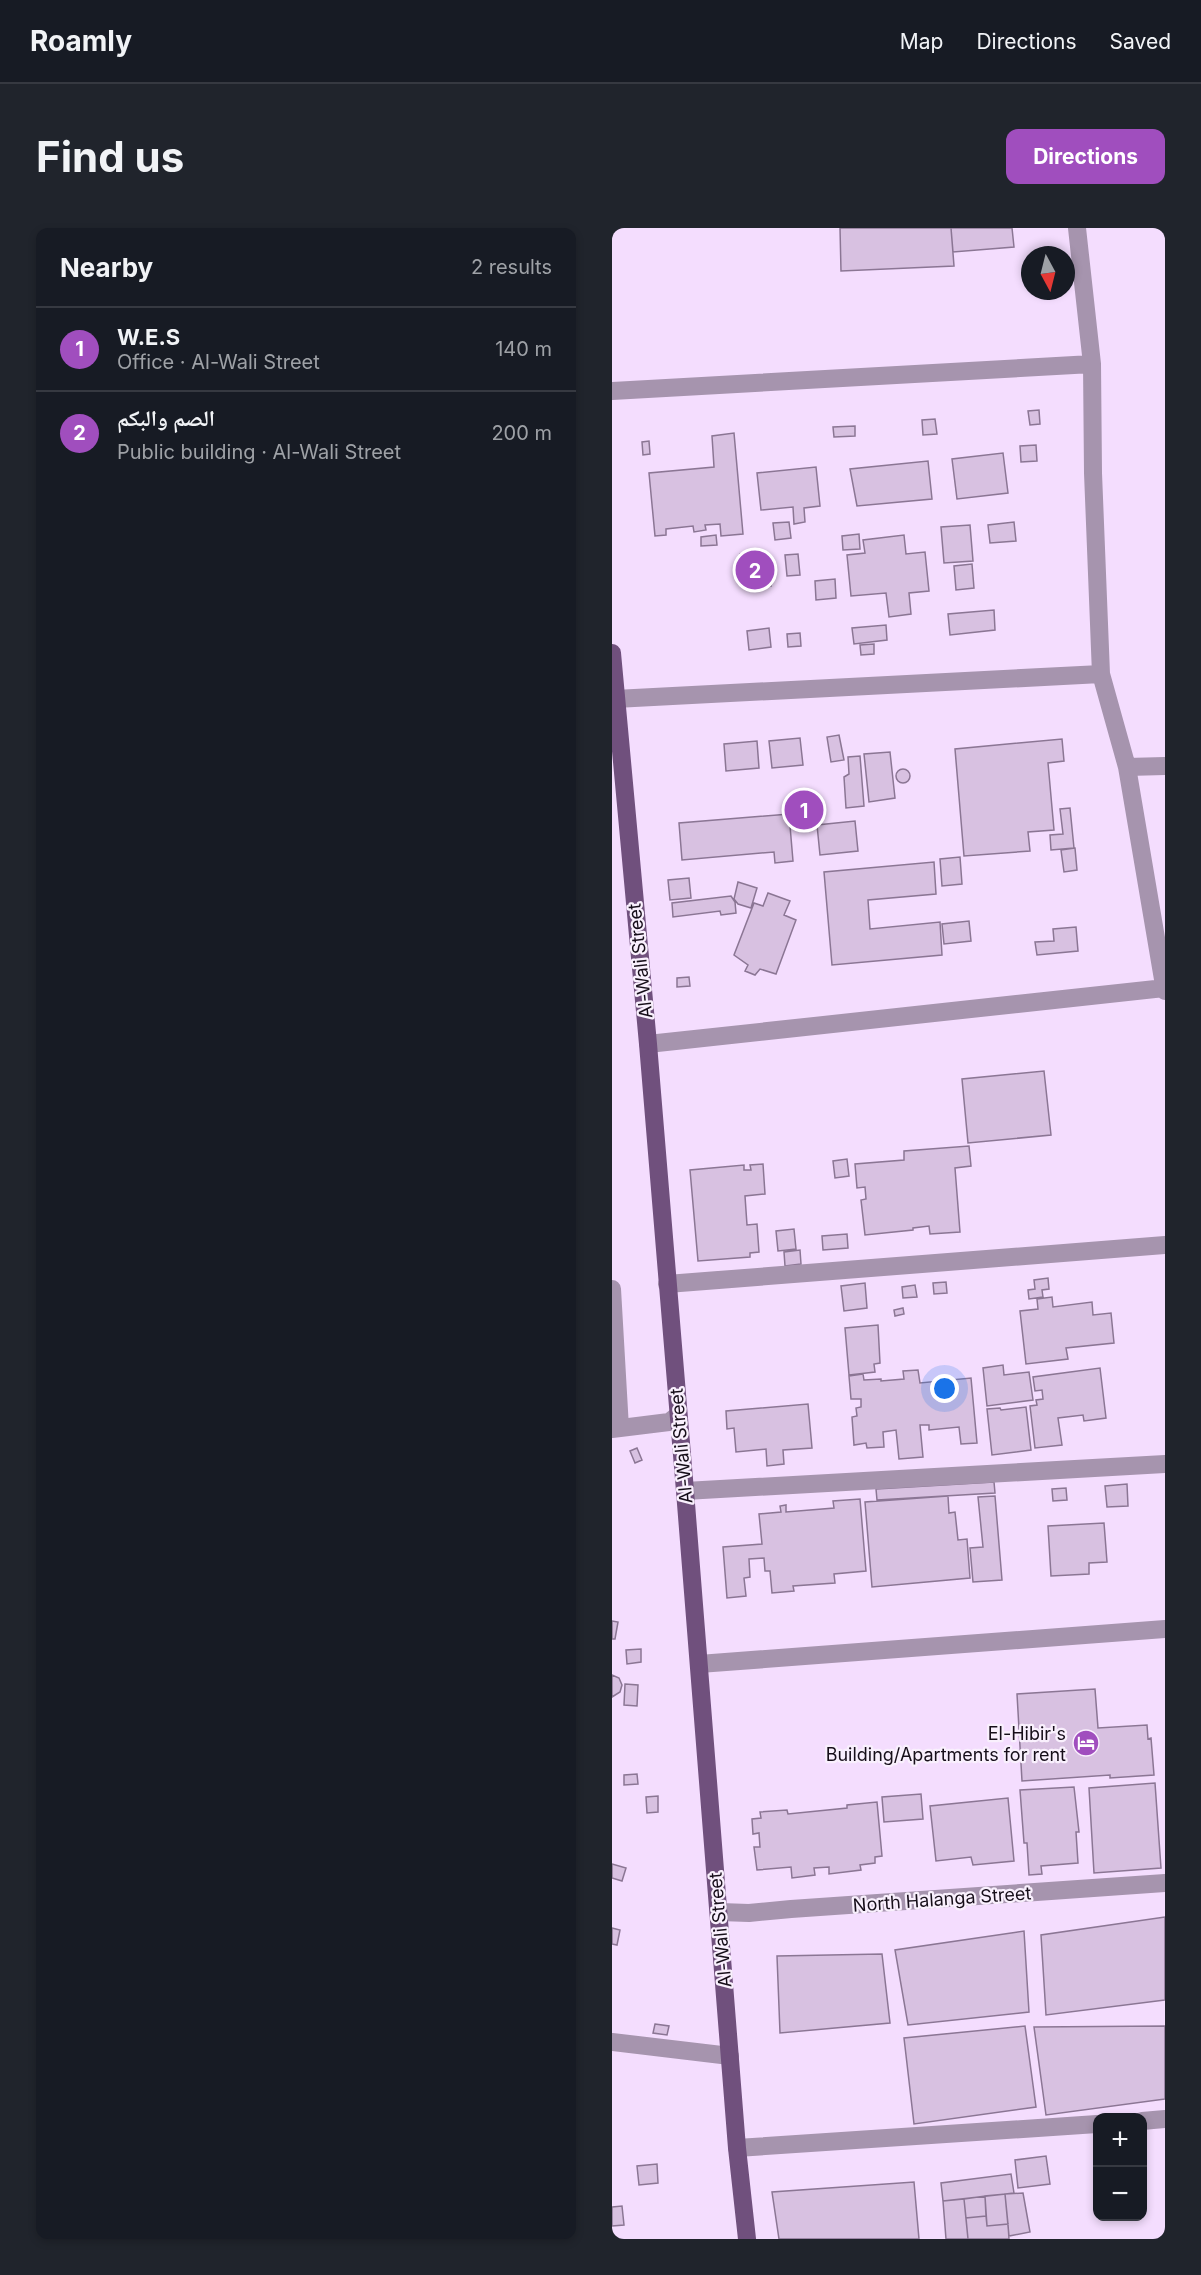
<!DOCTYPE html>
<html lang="en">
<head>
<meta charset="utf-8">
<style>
	:root { --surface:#171b24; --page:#20242c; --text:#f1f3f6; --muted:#9ea1a6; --line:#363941; --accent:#a04ebe }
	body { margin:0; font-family:Inter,"Noto Naskh Arabic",sans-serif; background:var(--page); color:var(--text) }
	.controls { position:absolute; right:18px; bottom:18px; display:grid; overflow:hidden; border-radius:12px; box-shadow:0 3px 9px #0003 }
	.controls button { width:54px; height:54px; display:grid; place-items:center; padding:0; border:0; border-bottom:2px solid var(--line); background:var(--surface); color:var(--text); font:30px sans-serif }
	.compass { position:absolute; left:409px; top:18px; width:54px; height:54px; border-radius:50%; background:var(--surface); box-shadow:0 3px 9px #0003; rotate:173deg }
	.you { position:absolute; left:333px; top:1161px; width:21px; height:21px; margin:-15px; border:4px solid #fff; border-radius:50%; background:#1a73e8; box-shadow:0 0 0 9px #1a73e833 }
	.badge { display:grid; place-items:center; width:39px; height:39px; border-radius:50%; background:var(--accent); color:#fff; font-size:20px; font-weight:700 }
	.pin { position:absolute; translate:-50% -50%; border:3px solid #fff; box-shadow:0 2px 6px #0006 }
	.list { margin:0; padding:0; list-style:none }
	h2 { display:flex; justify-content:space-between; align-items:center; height:78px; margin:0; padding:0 24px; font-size:26px }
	h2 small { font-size:20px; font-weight:400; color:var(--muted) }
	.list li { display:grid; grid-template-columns:39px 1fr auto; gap:18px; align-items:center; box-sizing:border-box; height:84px; padding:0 24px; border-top:2px solid var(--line) }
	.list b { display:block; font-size:22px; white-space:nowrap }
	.list p { margin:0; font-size:20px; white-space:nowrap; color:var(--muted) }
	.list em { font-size:20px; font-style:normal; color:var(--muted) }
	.map { position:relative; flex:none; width:553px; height:2011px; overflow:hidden; border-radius:12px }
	header { display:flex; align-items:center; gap:36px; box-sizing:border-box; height:84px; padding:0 30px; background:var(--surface); border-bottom:2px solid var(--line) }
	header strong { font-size:28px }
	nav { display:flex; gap:33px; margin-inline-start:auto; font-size:21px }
	.intro { display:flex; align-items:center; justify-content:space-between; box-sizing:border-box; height:144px; padding:0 36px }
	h1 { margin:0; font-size:42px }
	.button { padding:15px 27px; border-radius:12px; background:var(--accent); color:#fff; font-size:21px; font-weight:700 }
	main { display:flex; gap:36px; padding:0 36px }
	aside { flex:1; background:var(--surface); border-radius:12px; box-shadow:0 3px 9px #0003 }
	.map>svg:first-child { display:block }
	.building { fill:#d8c1e1; stroke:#8b7694; stroke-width:1.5 }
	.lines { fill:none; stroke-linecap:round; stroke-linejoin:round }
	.minor { stroke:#a694ae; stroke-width:18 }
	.major { stroke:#70507d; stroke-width:18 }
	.labels { text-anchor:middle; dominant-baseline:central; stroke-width:4.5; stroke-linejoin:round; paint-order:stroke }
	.street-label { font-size:18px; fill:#160e19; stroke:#f9f0fd }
	.poi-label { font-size:18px; fill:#160e19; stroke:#f9f0fd; text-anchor:end }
</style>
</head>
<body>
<header>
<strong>Roamly</strong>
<nav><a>Map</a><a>Directions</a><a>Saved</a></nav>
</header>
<div class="intro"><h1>Find us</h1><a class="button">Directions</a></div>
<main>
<aside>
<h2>Nearby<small>2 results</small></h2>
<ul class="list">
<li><span class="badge">1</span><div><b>W.E.S</b><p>Office · Al-Wali Street</p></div><em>140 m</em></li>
<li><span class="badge">2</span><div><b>الصم والبكم</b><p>Public building · Al-Wali Street</p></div><em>200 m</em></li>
</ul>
</aside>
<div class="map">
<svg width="553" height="2011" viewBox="0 0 553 2011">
	<rect width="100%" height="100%" fill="#f4ddfe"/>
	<path class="building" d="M228,0H339L342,38L229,43Z
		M339,0H400L402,19L341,24Z
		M427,182L428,196L418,197L416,183Z
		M323,191L325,206L311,207L310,192Z
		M243,198V208L222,209L221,199Z
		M122,205L131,306L109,308L108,296L93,297L94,302L82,304L81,298L54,301V307L43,308L37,245L102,239L100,208Z
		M37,213L38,226L31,227L30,214Z
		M424,217L425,233L409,234L408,218Z
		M391,225L396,265L345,271L340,231Z
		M316,233L320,271L245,278L238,241Z
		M204,239L208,278L192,280L193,294L182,296L181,279L149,282L145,245Z
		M177,294L179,310L163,312L161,295Z
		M402,294L404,313L378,315L376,297Z
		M358,297L361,333L332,335L329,299Z
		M247,306L248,321L231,322L230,308Z
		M104,307L105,317L89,318V309Z
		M292,307L294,326L313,324L317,363L297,365L299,386L277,389L274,365L239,368L235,327L253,325L251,312Z
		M155,324L159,358L131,360L128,326Z
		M186,326L188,347L175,348L173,327Z
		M360,336L362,360L344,362L342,338Z
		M223,351L224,370L204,372L203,353Z
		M382,382L383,402L338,407L336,386Z
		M274,397L275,412L242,416L240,400Z
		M157,400L159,419L137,422L135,403Z
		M188,405L189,418L176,419L175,406Z
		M262,416V426L249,427L248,417Z
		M227,507L232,532L219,534L215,509Z
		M188,510L191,537L160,540L157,513Z
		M450,511L452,533L436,535L442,602L416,604L418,623L352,628L343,521Z
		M145,513L147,540L114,543L112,516Z
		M278,524L283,570L257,574L252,526Z
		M248,528L252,578L234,580L232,549L237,546L236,529Z
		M284 548a7 7 0 1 1 14 0a7 7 0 1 1-14 0Z
		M458,580L462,620L439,622L438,607L451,606L448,581Z
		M177,586L181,633L163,635L162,624L70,632L67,595Z
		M243,593L246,623L208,627L205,597Z
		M463,620L465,642L452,644L449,622Z
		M348,629L350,656L330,658L328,631Z
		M322,634L324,666L256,672L258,701L328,694L330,727L220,737L212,644Z
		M77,650L79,670L58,672L56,652Z
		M126,654L145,660L139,680L126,676L122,671Z
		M156,665L178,673L172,687L184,692L164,746L148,741L143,747L133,743L136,737L122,727L142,675L151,678Z
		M119,668L123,674L124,685L109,687L108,683L61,689L60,675Z
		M357,693L359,713L332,716L330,696Z
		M464,699L466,723L425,727L423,714L442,713L441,701Z
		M77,749L78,758L65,759V750Z
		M432,843L439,907L356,915L350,851Z
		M357,918L359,938L343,940L348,1004L318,1006L317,998L301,1000V1002L253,1007L249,972L254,971L253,959L245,960L243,936L292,932V923Z
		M235,931L237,948L223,950L221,933Z
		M151,936L153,966L133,968L135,997L145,996L147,1024L138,1025V1029L86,1033L78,942L132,937V942H139L138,937Z
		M182,1001L184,1021L166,1023L164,1003Z
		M235,1006L236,1020L211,1022L210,1008Z
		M188,1022L189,1036L173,1038L172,1024Z
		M436,1050L437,1061L430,1062L431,1069L417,1071L416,1062L423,1061L422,1052Z
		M334,1054L335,1065L322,1066L321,1055Z
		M253,1055L255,1080L232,1083L229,1058Z
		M303,1057L305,1069L291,1070L290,1059Z
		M440,1069L441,1079L480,1074L481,1087L499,1085L502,1115L454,1120L456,1131L414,1136L408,1083L426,1081L425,1071Z
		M291,1080L292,1086L283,1088L282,1082Z
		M266,1097L268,1135L262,1136L263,1144L237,1147L233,1100Z
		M391,1137L392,1147L417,1144L421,1172L375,1178L371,1140Z
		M488,1140L494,1190L472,1193L471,1187L446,1190L450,1217L423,1220L418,1178L425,1177L424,1172L431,1171L430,1162L423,1163L421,1149Z
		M306,1142L308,1155L359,1150L365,1215L349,1216L347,1199L317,1202V1197H308L311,1229L287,1231L284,1202L271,1204L272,1219L255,1220L254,1215L242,1217L240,1189L245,1188L244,1180L249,1179V1171H239L237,1148L251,1146L252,1152L269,1151V1153L292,1151L291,1143Z
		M196,1176L200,1220L171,1222L172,1236L155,1238L154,1221L124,1224L122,1200L115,1201L114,1183Z
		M414,1179L419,1222L380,1227L375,1181L388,1180L389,1182Z
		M25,1220L30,1232L23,1235L18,1223Z
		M382,1254L383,1265L265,1272L264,1261Z
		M515,1256L516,1278L495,1279L493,1258Z
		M454,1260L455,1272L441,1273L440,1261Z
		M336,1268L337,1285L343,1284L346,1312L355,1311L358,1350L260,1359L253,1274Z
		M383,1268L390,1352L361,1354L358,1320L371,1319L366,1269Z
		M248,1271L254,1343L222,1346L223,1355L181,1358L182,1363L160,1365L158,1343H153L152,1330L137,1331L138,1349L132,1350L134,1368L115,1370L111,1319L150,1316L147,1286L169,1284L168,1278L174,1277V1284L222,1280L221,1273Z
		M492,1295L495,1334L477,1335V1346L439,1348L436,1298Z
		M0,1393L6,1394L3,1411H0Z
		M29,1421V1434L15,1436L14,1422Z
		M0,1447L7,1450L10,1457L8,1464L0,1469Z
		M13,1456L26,1457L25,1478L12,1477Z
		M483,1461L486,1500L535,1497L536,1511L539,1510L542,1547L498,1550V1547L410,1553L405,1466Z
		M25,1546L26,1556L12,1557V1547Z
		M543,1555L549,1640L482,1645L477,1560Z
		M462,1559L467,1604H464L466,1635L429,1638L430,1646L417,1647L415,1615H412L408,1562Z
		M309,1566L311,1591L272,1594L270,1569Z
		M46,1568V1584L35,1585L34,1569Z
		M396,1570L402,1633L361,1637L359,1629L324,1633L318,1578Z
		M265,1574L270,1628L263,1629V1635L248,1637L249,1642L217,1646V1639L202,1640L203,1647L180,1650L179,1639L145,1642L142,1619H148L147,1605L141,1606L140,1591L149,1590L148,1584L175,1582L176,1586L235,1580V1577Z
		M0,1636L14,1640L10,1653L0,1650Z
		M553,1689V1772L434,1787L429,1707Z
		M0,1700L8,1702L5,1717L0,1716Z
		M412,1703L417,1784L296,1797L283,1722Z
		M270,1726L278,1795L168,1805L165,1728Z
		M43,1796L57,1798L55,1807L41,1805Z
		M413,1798L424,1879L302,1896L292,1810Z
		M553,1798V1871L434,1887L422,1799Z
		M434,1928L438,1956L406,1960L403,1932Z
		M45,1936L46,1955L27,1957L25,1938Z
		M399,1946L402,1965L331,1973L329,1955Z
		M302,1954L307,2011H167L160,1964Z
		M411,1965L418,2004L397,2008L393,1966Z
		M393,1966L396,1996L375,1998L373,1968Z
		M373,1968L374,1988L354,1990L352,1971Z
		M352,1971L356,2011H334L331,1973Z
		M10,1978L12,1997L0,1998V1979Z
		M374,1988L375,1998L396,1996L397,2011H356L354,1990Z"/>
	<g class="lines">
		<path class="minor" d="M465,0L480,136L481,245L489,446L515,539L553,763
			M0,163L480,136
			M3,471L489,446
			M515,539L553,538
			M36,816L553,760
			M55,1056L553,1017
			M0,1061L8,1200
			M0,1201L57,1194L66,1187
			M73,1263L553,1236
			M87,1436L553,1401
			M108,1684L137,1685L179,1681L553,1655
			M0,1814L118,1828
			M530,1893L553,1891
			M125,1920L485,1896"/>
		<path class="major" d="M0,425L36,816L73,1263L125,1920L135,2011"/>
	</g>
	<defs>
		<symbol id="hotel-disc" viewBox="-11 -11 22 22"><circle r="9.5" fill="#a04ebe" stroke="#f9f0fd"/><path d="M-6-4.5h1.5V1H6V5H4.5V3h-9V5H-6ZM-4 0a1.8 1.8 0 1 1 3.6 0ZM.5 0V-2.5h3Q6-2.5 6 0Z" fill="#fff"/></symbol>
	</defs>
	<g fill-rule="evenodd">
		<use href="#hotel-disc" x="459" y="1500" width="30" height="30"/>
	</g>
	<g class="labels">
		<g class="street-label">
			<text transform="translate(28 733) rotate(-96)">Al-Wali Street</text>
			<text transform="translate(69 1218) rotate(-95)">Al-Wali Street</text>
			<text transform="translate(330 1671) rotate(-4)">North Halanga Street</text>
			<text transform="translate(108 1702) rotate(-95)">Al-Wali Street</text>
		</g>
		<g class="poi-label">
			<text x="454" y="1505">El-Hibir's<tspan x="454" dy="21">Building/Apartments for rent</tspan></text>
		</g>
	</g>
</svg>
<div class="controls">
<button>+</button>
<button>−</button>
</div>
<svg class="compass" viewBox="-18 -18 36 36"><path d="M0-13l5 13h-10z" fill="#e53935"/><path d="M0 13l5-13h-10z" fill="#9ea1a6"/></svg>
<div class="you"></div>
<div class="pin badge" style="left:192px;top:582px">1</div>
<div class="pin badge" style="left:143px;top:342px">2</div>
</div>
</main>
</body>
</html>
